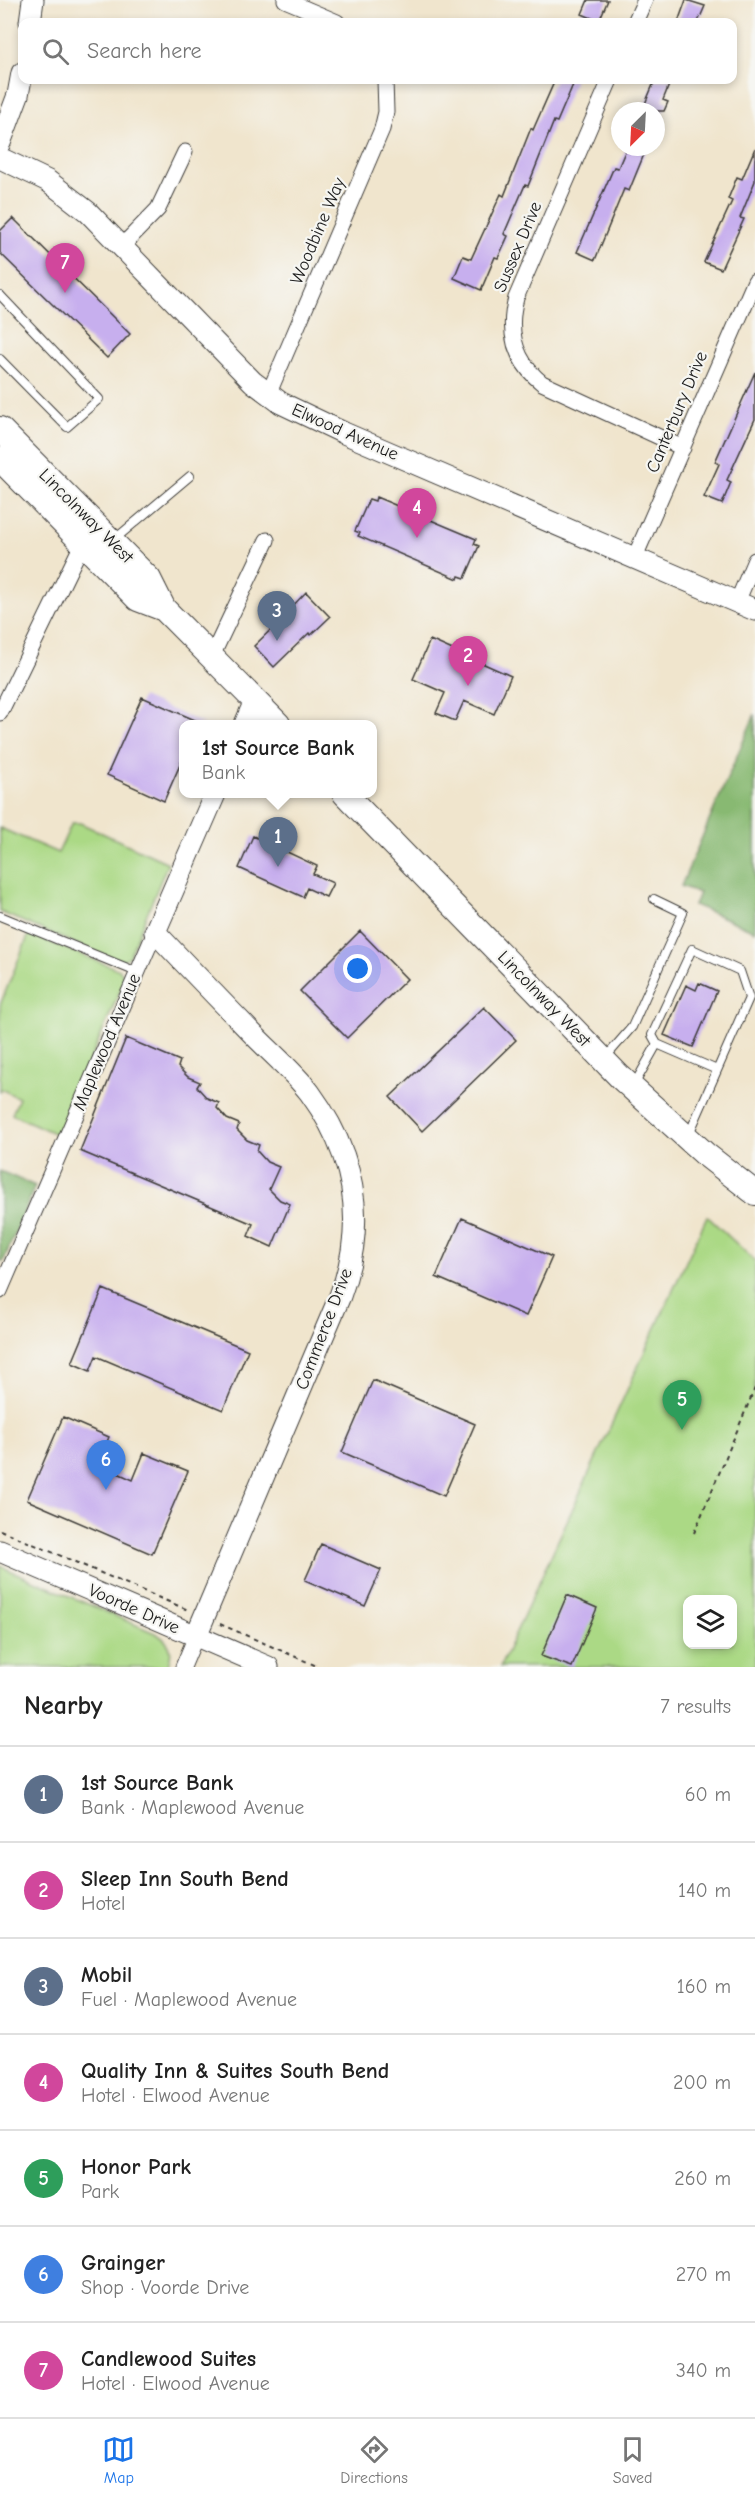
<!DOCTYPE html>
<html lang="en">
<head>
<meta charset="utf-8">
<style>
	:root { --surface:#fff; --page:#f2f2f2; --text:#222; --muted:#767676; --line:#e0e0e0; --accent:#1a73e8 }
	body { margin:0; font-family:"Comic Neue",sans-serif; background:var(--page); color:var(--text) }
	.controls { position:absolute; right:18px; bottom:18px; display:grid; overflow:hidden; border-radius:12px; box-shadow:0 3px 9px #0003 }
	.controls button { width:54px; height:54px; display:grid; place-items:center; padding:0; border:0; border-bottom:2px solid var(--line); background:var(--surface); color:var(--text); font:30px sans-serif }
	.compass { position:absolute; left:611px; top:102px; width:54px; height:54px; border-radius:50%; background:var(--surface); box-shadow:0 3px 9px #0003; rotate:204deg }
	.you { position:absolute; left:358px; top:969px; width:21px; height:21px; margin:-15px; border:4px solid #fff; border-radius:50%; background:#1a73e8; box-shadow:0 0 0 9px #1a73e833 }
	.badge { display:grid; place-items:center; width:39px; height:39px; border-radius:50%; background:var(--accent); color:#fff; font-size:20px; font-weight:700 }
	.pin { position:absolute; translate:-50% -50px; filter:drop-shadow(0 2px 3px #0008) }
	.pin::after { content:''; position:absolute; top:32px; width:21px; height:18px; background:inherit; clip-path:polygon(0 0,100% 0,50% 100%) }
	.popup { position:absolute; left:179px; top:720px; width:198px; height:78px; box-sizing:border-box; display:grid; place-content:center; border-radius:12px; background:var(--surface); filter:drop-shadow(0 2px 4px #0005); font-size:20px; white-space:nowrap; color:var(--muted) }
	.popup b { font-size:22px; color:var(--text) }
	.popup::after { content:''; position:absolute; left:50%; top:100%; margin-left:-12px; border:12px solid transparent; border-top-color:var(--surface) }
	.list { margin:0; padding:0; list-style:none }
	h2 { display:flex; justify-content:space-between; align-items:center; height:78px; margin:0; padding:0 24px; font-size:26px }
	h2 small { font-size:20px; font-weight:400; color:var(--muted) }
	.list li { display:grid; grid-template-columns:39px 1fr auto; gap:18px; align-items:center; box-sizing:border-box; height:96px; padding:0 24px; border-top:2px solid var(--line) }
	.list b { display:block; font-size:22px; white-space:nowrap }
	.list p { margin:0; font-size:20px; white-space:nowrap; color:var(--muted) }
	.list em { font-size:20px; font-style:normal; color:var(--muted) }
	.icon { flex:none; width:33px; height:33px; fill:none; stroke:currentColor; stroke-width:2; stroke-linecap:round; stroke-linejoin:round }
	.map { position:relative; flex:none; width:755px; height:1667px; overflow:hidden }
	.search { position:absolute; background:var(--surface); box-shadow:0 3px 9px #0003; left:18px; right:18px; top:18px; height:66px; display:flex; align-items:center; gap:15px; box-sizing:border-box; padding:0 21px; border-radius:12px; color:var(--muted); font-size:22px }
	.sheet { height:750px; background:var(--surface) }
	nav { display:flex; justify-content:space-around; align-items:center; box-sizing:border-box; height:84px; border-top:2px solid var(--line); background:var(--surface); font-size:16px; color:var(--muted) }
	nav a { display:grid; justify-items:center; gap:3px }
	nav .on { color:var(--accent) }
	.map>svg:first-child { display:block }
	.green { fill:#abd985; stroke:#647a50; stroke-width:1.5; fill-rule:evenodd }
	.forest { fill:#88b972; stroke:#526a47; stroke-width:1.5 }
	.building { fill:#c7afee }
	.lines { fill:none; stroke-linecap:round; stroke-linejoin:round }
	.lane-casing { stroke:#3c3a37; stroke-width:10 }
	.street-casing { stroke:#3c3a37; stroke-width:17 }
	.secondary-casing { stroke:#3c3a37; stroke-width:23 }
	.primary-casing { stroke:#3c3a37; stroke-width:26 }
	.path { stroke:#3c3a37; stroke-width:2; stroke-dasharray:4.5 4.5; stroke-linecap:butt }
	.lane { stroke:#fff; stroke-width:8 }
	.street { stroke:#fff; stroke-width:15 }
	.secondary { stroke:#fff; stroke-width:21 }
	.primary { stroke:#fff; stroke-width:24 }
	.labels { text-anchor:middle; dominant-baseline:central; stroke-width:4.5; stroke-linejoin:round; paint-order:stroke }
	.street-label { font-size:18px; fill:#1c1c1c; stroke:#f6f6f2 }
</style>
</head>
<body>
<div class="map">
<svg width="755" height="1667" viewBox="0 0 755 1667">
	<rect width="100%" height="100%" fill="#f6f6f2"/>
	<filter id="ink" filterUnits="userSpaceOnUse"><feTurbulence type="fractalNoise" baseFrequency=".0167" numOctaves="2"/><feDisplacementMap in="SourceGraphic" scale="12" xChannelSelector="R" yChannelSelector="G"/><feConvolveMatrix kernelMatrix="1 2 1 2 8 2 1 2 1" color-interpolation-filters="sRGB"/></filter>
	<filter id="wash" filterUnits="userSpaceOnUse"><feTurbulence type="fractalNoise" baseFrequency=".008" numOctaves="4" result="noise"/><feDisplacementMap in="SourceGraphic" scale="24" xChannelSelector="R" yChannelSelector="G"/><feGaussianBlur stdDeviation="1.35" result="paint"/><feColorMatrix in="noise" values="0 0 0 0 0 0 0 0 0 0 0 0 0 0 0 0 0 1.4 0 .05"/><feComposite in="paint" operator="in"/></filter>
	<g filter="url(#wash)">
		<rect width="100%" height="100%" fill="#f0e5cd"/>
		<path class="green" d="M72,823H80L168,863L129,957L123,960H114L0,912V828L58,853Z
			M29,934L120,970L124,977L123,984L58,1135L12,1114L19,1098L1,1089L0,1092V1005Z
			M707,1216L755,1261V1667H500ZM688,1600H732V1644H688Z
			M0,1566L157,1634C171,1643 174,1652 167,1667H0Z"/>
		<path class="forest" d="M755,714V931L694,905L699,893L681,886Z
			M0,1171L35,1186L3,1262L0,1261Z"/>
		<g id="blocks">
			<path class="building" d="M588,0H608L599,21L582,14Z
				M686,0L705,6L698,22H678Z
				M555,80H575L557,122L554,121L528,186L525,185L504,234L508,236L498,258L495,257L481,290L454,278L463,256L471,259L501,194L504,196L531,128L533,130Z
				M655,80H671L663,100L668,102L664,111H642Z
				M627,147H647L629,191L624,189L595,260L577,252L614,167L618,168Z
				M755,148V181L740,218L744,219L721,269L704,262L732,201L728,199L737,177L742,179Z
				M13,218L130,334L107,358L0,253V231Z
				M755,372V419L727,480L731,482L722,504L704,497L719,464L715,462Z
				M376,497L476,539L474,544L479,546L465,578L459,576L458,579L358,536L360,533L355,531L369,499L375,501Z
				M306,592L330,617L311,635L309,633L274,667L254,646L289,612L288,611Z
				M430,640L511,676L494,714L464,701L455,721L436,713L445,693L413,679Z
				M142,697L204,724H183V758L164,801L107,775Z
				M253,836L317,866L313,874L333,883L326,897L307,888L303,897L239,868Z
				M360,931L407,979L347,1038L300,991Z
				M699,983L717,991L693,1047L664,1035L686,985L696,990Z
				M484,1007L516,1040L422,1131L390,1097Z
				M126,1038L180,1061L178,1067L188,1077L200,1082L197,1087L207,1098L219,1103L217,1108L227,1119L239,1124L237,1130L247,1140L259,1145L257,1151L267,1162L279,1167L269,1189L280,1200L290,1204L272,1247L248,1236L253,1224L80,1151Z
				M462,1218L552,1257L526,1316L436,1277Z
				M103,1289L248,1350L223,1410L96,1356L90,1371L72,1363Z
				M373,1380L475,1424L444,1496L342,1452Z
				M63,1417L109,1437L98,1464L133,1480L144,1453L188,1471L152,1554L27,1500Z
				M321,1544L381,1570L365,1606L305,1580Z
				M567,1595L597,1608L572,1667L541,1656Z"/>
		</g>
	</g>
	<g filter="url(#ink)">
		<use href="#blocks" fill-opacity="0" stroke="#3c3a37" stroke-width="1.5"/>
		<g class="lines">
			<defs>
				<path id="lane" d="M0,295L99,399L67,427L0,359
					M115,539L190,476
					M0,916L137,972
					M657,1044L717,1070
					M606,1057L632,1027L683,913L654,899
					M634,1085L657,1044L652,1035L692,949L740,971L749,998L689,1134"/>
				<path id="street" d="M285,0L337,22
					M635,22L645,0
					M610,80L516,298C507,332 515,361 542,383L683,448
					M122,246L158,209L185,152
					M268,395L382,129L386,112L385,80
					M634,559L755,281
					M737,602L755,560
					M212,656L267,540
					M0,713L86,536
					M0,1291L155,932
					M183,1667L196,1636"/>
				<path id="secondary" d="M30,22L33,0
					M0,143L18,95L22,73
					M0,158L48,181L88,212L253,382L281,403L344,433L755,610
					M245,724L255,701
					M0,1551L268,1667
					M196,1636L340,1296C367,1224 356,1156 310,1093C293,1071 269,1051 250,1031C218,998 186,965 155,932L215,794"/>
				<path id="primary" d="M0,429L149,579L164,609L278,724
					M0,459L138,599L164,609
					M345,794L620,1077L705,1154L755,1193"/>
			</defs>
			<use href="#lane" class="lane-casing"/>
			<use href="#street" class="street-casing"/>
			<use href="#secondary" class="secondary-casing"/>
			<use href="#primary" class="primary-casing"/>
			<path class="path" d="M0,1530L188,1610
				M694,1533L755,1388
				M220,1624L319,1667"/>
			<use href="#lane" class="lane"/>
			<use href="#street" class="street"/>
			<use href="#secondary" class="secondary"/>
			<use href="#primary" class="primary"/>
		</g>
	</g>
	<g class="labels">
		<g class="street-label">
			<text transform="translate(318 231) rotate(-67)">Woodbine Way</text>
			<text transform="translate(518 247) rotate(-67)">Sussex Drive</text>
			<text transform="translate(677 412) rotate(-67)">Canterbury Drive</text>
			<text transform="translate(345 432) rotate(24)">Elwood Avenue</text>
			<text transform="translate(86 516) rotate(45)">Lincolnway West</text>
			<text transform="translate(544 999) rotate(46)">Lincolnway West</text>
			<text transform="translate(107 1042) rotate(-67)">Maplewood Avenue</text>
			<text transform="translate(324 1329) rotate(-69)">Commerce Drive</text>
			<text transform="translate(134 1609) rotate(24)">Voorde Drive</text>
		</g>
	</g>
</svg>
<div class="controls">
<button><svg class="icon" aria-label="layers" viewBox="0 0 24 24"><path d="M12 4l9 5-9 5-9-5zM3 14l9 5 9-5"/></svg></button>
</div>
<svg class="compass" viewBox="-18 -18 36 36"><path d="M0-13l5 13h-10z" fill="#e53935"/><path d="M0 13l5-13h-10z" fill="#767676"/></svg>
<div class="you"></div>
<div class="pin badge" style="left:278px;top:867px;background:#5c6f8a">1</div>
<div class="popup"><b>1st Source Bank</b>Bank</div>
<div class="pin badge" style="left:468px;top:686px;background:#d1479c">2</div>
<div class="pin badge" style="left:277px;top:641px;background:#5c6f8a">3</div>
<div class="pin badge" style="left:417px;top:538px;background:#d1479c">4</div>
<div class="pin badge" style="left:682px;top:1430px;background:#2e9e5b">5</div>
<div class="pin badge" style="left:106px;top:1490px;background:#3f7fe0">6</div>
<div class="pin badge" style="left:65px;top:293px;background:#d1479c">7</div>
<div class="search"><svg class="icon" aria-label="search" viewBox="0 0 24 24"><circle cx="10" cy="10" r="6"/><path d="M15 15l6 6"/></svg>Search here</div>
</div>
<section class="sheet">
<h2>Nearby<small>7 results</small></h2>
<ul class="list">
<li><span class="badge" style="background:#5c6f8a">1</span><div><b>1st Source Bank</b><p>Bank · Maplewood Avenue</p></div><em>60 m</em></li>
<li><span class="badge" style="background:#d1479c">2</span><div><b>Sleep Inn South Bend</b><p>Hotel</p></div><em>140 m</em></li>
<li><span class="badge" style="background:#5c6f8a">3</span><div><b>Mobil</b><p>Fuel · Maplewood Avenue</p></div><em>160 m</em></li>
<li><span class="badge" style="background:#d1479c">4</span><div><b>Quality Inn &amp; Suites South Bend</b><p>Hotel · Elwood Avenue</p></div><em>200 m</em></li>
<li><span class="badge" style="background:#2e9e5b">5</span><div><b>Honor Park</b><p>Park</p></div><em>260 m</em></li>
<li><span class="badge" style="background:#3f7fe0">6</span><div><b>Grainger</b><p>Shop · Voorde Drive</p></div><em>270 m</em></li>
<li><span class="badge" style="background:#d1479c">7</span><div><b>Candlewood Suites</b><p>Hotel · Elwood Avenue</p></div><em>340 m</em></li>
</ul>
</section>
<nav>
<a class="on"><svg class="icon" aria-label="map" viewBox="0 0 24 24"><path d="M3 6l6-2 6 2 6-2v14l-6 2-6-2-6 2zM9 4v14M15 6v14"/></svg>Map</a>
<a><svg class="icon" aria-label="directions" viewBox="0 0 24 24"><path d="M12 3l9 9-9 9-9-9zM9 14v-3h6M13 9l2 2-2 2"/></svg>Directions</a>
<a><svg class="icon" aria-label="saved" viewBox="0 0 24 24"><path d="M7 4h10v16l-5-4-5 4z"/></svg>Saved</a>
</nav>
</body>
</html>
